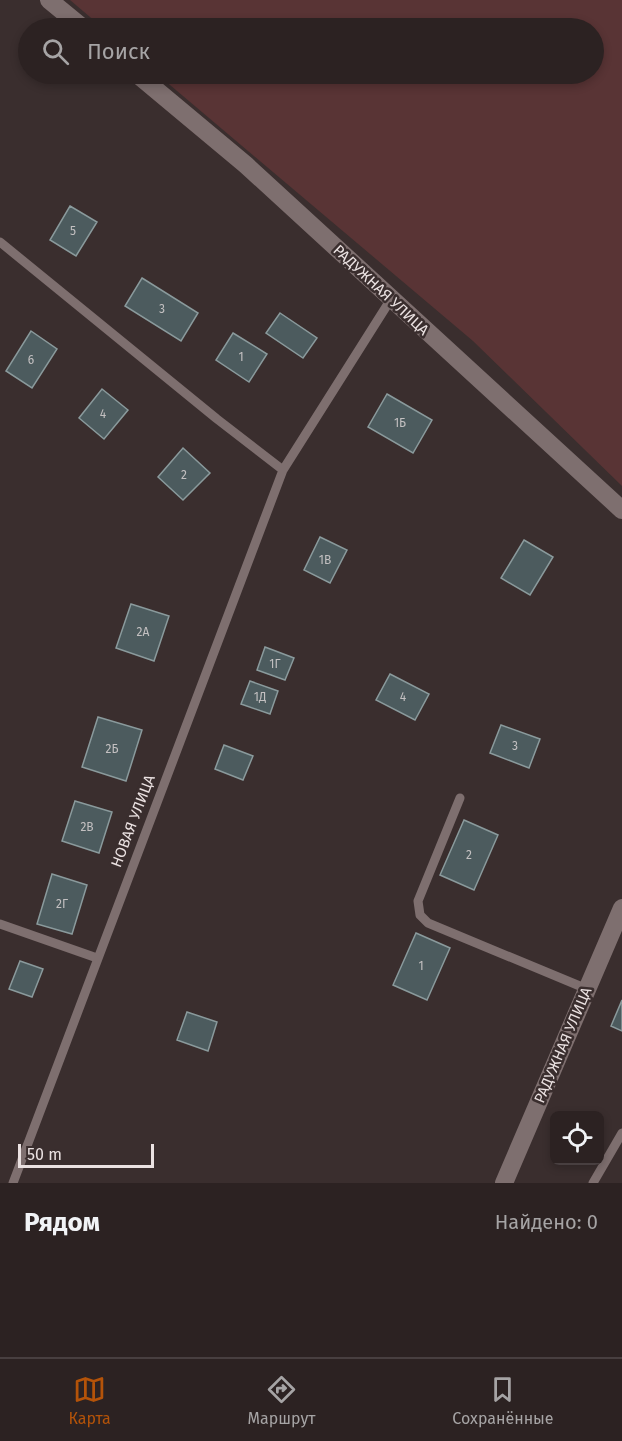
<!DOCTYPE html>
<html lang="ru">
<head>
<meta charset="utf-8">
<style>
	:root { --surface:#2c2222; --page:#382f2f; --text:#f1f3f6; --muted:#a6a4a5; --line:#483f40; --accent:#b45309 }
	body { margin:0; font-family:"Fira Sans",sans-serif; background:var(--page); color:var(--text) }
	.controls { position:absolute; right:18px; bottom:18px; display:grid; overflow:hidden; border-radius:9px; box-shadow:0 3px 9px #0003 }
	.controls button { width:54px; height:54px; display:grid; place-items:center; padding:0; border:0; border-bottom:2px solid var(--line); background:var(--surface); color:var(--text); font:30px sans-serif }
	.scale { position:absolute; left:18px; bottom:15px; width:136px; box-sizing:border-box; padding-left:6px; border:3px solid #ebe2e2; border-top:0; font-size:16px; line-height:21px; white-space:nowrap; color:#ebe2e2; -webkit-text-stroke:4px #3a2e2e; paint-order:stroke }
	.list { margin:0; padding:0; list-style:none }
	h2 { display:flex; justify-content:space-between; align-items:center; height:78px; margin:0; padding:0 24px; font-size:26px }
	h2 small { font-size:20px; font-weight:400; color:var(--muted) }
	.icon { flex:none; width:33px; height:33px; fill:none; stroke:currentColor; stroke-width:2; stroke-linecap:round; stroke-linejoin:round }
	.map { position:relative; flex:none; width:622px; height:1183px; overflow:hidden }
	.search { position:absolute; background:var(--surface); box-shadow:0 3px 9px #0003; left:18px; right:18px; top:18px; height:66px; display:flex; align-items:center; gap:15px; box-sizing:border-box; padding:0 21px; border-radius:33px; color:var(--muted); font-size:22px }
	.sheet { height:174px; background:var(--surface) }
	nav { display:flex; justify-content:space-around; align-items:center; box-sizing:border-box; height:84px; border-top:2px solid var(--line); background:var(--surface); font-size:16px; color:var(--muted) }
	nav a { display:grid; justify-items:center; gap:3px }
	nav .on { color:var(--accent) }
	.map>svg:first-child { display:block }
	.green { fill:#593435 }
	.building { fill:#4c5b5e; stroke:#8a9a9c; stroke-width:1.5 }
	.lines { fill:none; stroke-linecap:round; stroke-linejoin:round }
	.service { stroke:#7e6f6f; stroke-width:9 }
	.secondary { stroke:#7e6f6f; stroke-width:18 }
	.labels { text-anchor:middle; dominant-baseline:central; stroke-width:5; stroke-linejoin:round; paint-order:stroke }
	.number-label { font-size:12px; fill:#c3c0c1 }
	.street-label { font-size:15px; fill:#ebe2e2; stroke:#3a2e2e }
</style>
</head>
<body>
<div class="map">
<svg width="622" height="1183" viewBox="0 0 622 1183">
	<rect width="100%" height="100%" fill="#3a2e2e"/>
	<path class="green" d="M70,0H622V486L473,341L157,74H594V28H103Z"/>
	<path class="building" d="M70,206L97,222L76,256L50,240Z
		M142,278L198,313L181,341L125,306Z
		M280,313L317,338L303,358L266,333Z
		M31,331L57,349L32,388L6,371Z
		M233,333L267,354L249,382L216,360Z
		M102,389L128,410L104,439L79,418Z
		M387,394L432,420L413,453L368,427Z
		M183,448L210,473L183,500L158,477Z
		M320,537L347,550L330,583L304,570Z
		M524,540L553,557L530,595L501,578Z
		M131,604L169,616L154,661L116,648Z
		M265,647L294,658L285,680L257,670Z
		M390,674L429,694L415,720L376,700Z
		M250,681L278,691L270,714L241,704Z
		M98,717L142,730L126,781L82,767Z
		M501,725L540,739L529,768L490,753Z
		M224,745L253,756L243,780L215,769Z
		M75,801L112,812L99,853L62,841Z
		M464,820L498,835L474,890L440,875Z
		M52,874L87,885L72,934L37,924Z
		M416,933L450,948L427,1000L393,985Z
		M20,961L43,969L32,997L9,989Z
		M622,1000V1031L611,1026Z
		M187,1012L217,1022L208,1051L177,1040Z"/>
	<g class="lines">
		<path class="service" d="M0,242L217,419L283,470
			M460,798L418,901L420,915L428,923L587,989
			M0,924L97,958
			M13,1183L283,470L391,299
			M593,1183L622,1133"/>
		<path class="secondary" d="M49,0L83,28
			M137,74L246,165L622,510
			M504,1183L622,908"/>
	</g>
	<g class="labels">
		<g class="number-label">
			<text x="73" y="231">5</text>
			<text x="162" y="309">3</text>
			<text x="241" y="357">1</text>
			<text x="31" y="360">6</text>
			<text x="103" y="414">4</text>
			<text x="400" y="423">1Б</text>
			<text x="184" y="475">2</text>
			<text x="325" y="560">1В</text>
			<text x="143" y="632">2А</text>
			<text x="275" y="664">1Г</text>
			<text x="260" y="697">1Д</text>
			<text x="403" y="697">4</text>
			<text x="515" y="746">3</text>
			<text x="112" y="749">2Б</text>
			<text x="87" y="827">2В</text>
			<text x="469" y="855">2</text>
			<text x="62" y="904">2Г</text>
			<text x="421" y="966">1</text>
		</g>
		<g class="street-label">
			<text transform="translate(381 290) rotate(43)">РАДУЖНАЯ УЛИЦА</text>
			<text transform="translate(133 821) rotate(-69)">НОВАЯ УЛИЦА</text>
			<text transform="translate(563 1045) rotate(-67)">РАДУЖНАЯ УЛИЦА</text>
		</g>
	</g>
</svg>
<div class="controls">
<button><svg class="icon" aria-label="locate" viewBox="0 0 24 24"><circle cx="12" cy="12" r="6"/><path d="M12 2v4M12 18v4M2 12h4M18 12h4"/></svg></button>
</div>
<div class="scale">50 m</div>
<div class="search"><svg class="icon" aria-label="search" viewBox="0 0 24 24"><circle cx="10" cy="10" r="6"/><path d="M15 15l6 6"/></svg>Поиск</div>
</div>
<section class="sheet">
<h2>Рядом<small>Найдено: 0</small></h2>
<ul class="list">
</ul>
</section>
<nav>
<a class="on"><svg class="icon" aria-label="map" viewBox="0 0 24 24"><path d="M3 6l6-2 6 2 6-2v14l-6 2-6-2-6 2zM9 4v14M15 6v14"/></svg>Карта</a>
<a><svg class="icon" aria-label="directions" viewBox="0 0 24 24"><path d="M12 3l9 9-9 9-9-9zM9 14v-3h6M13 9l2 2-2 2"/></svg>Маршрут</a>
<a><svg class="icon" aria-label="saved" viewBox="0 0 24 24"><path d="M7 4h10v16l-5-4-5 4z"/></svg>Сохранённые</a>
</nav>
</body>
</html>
